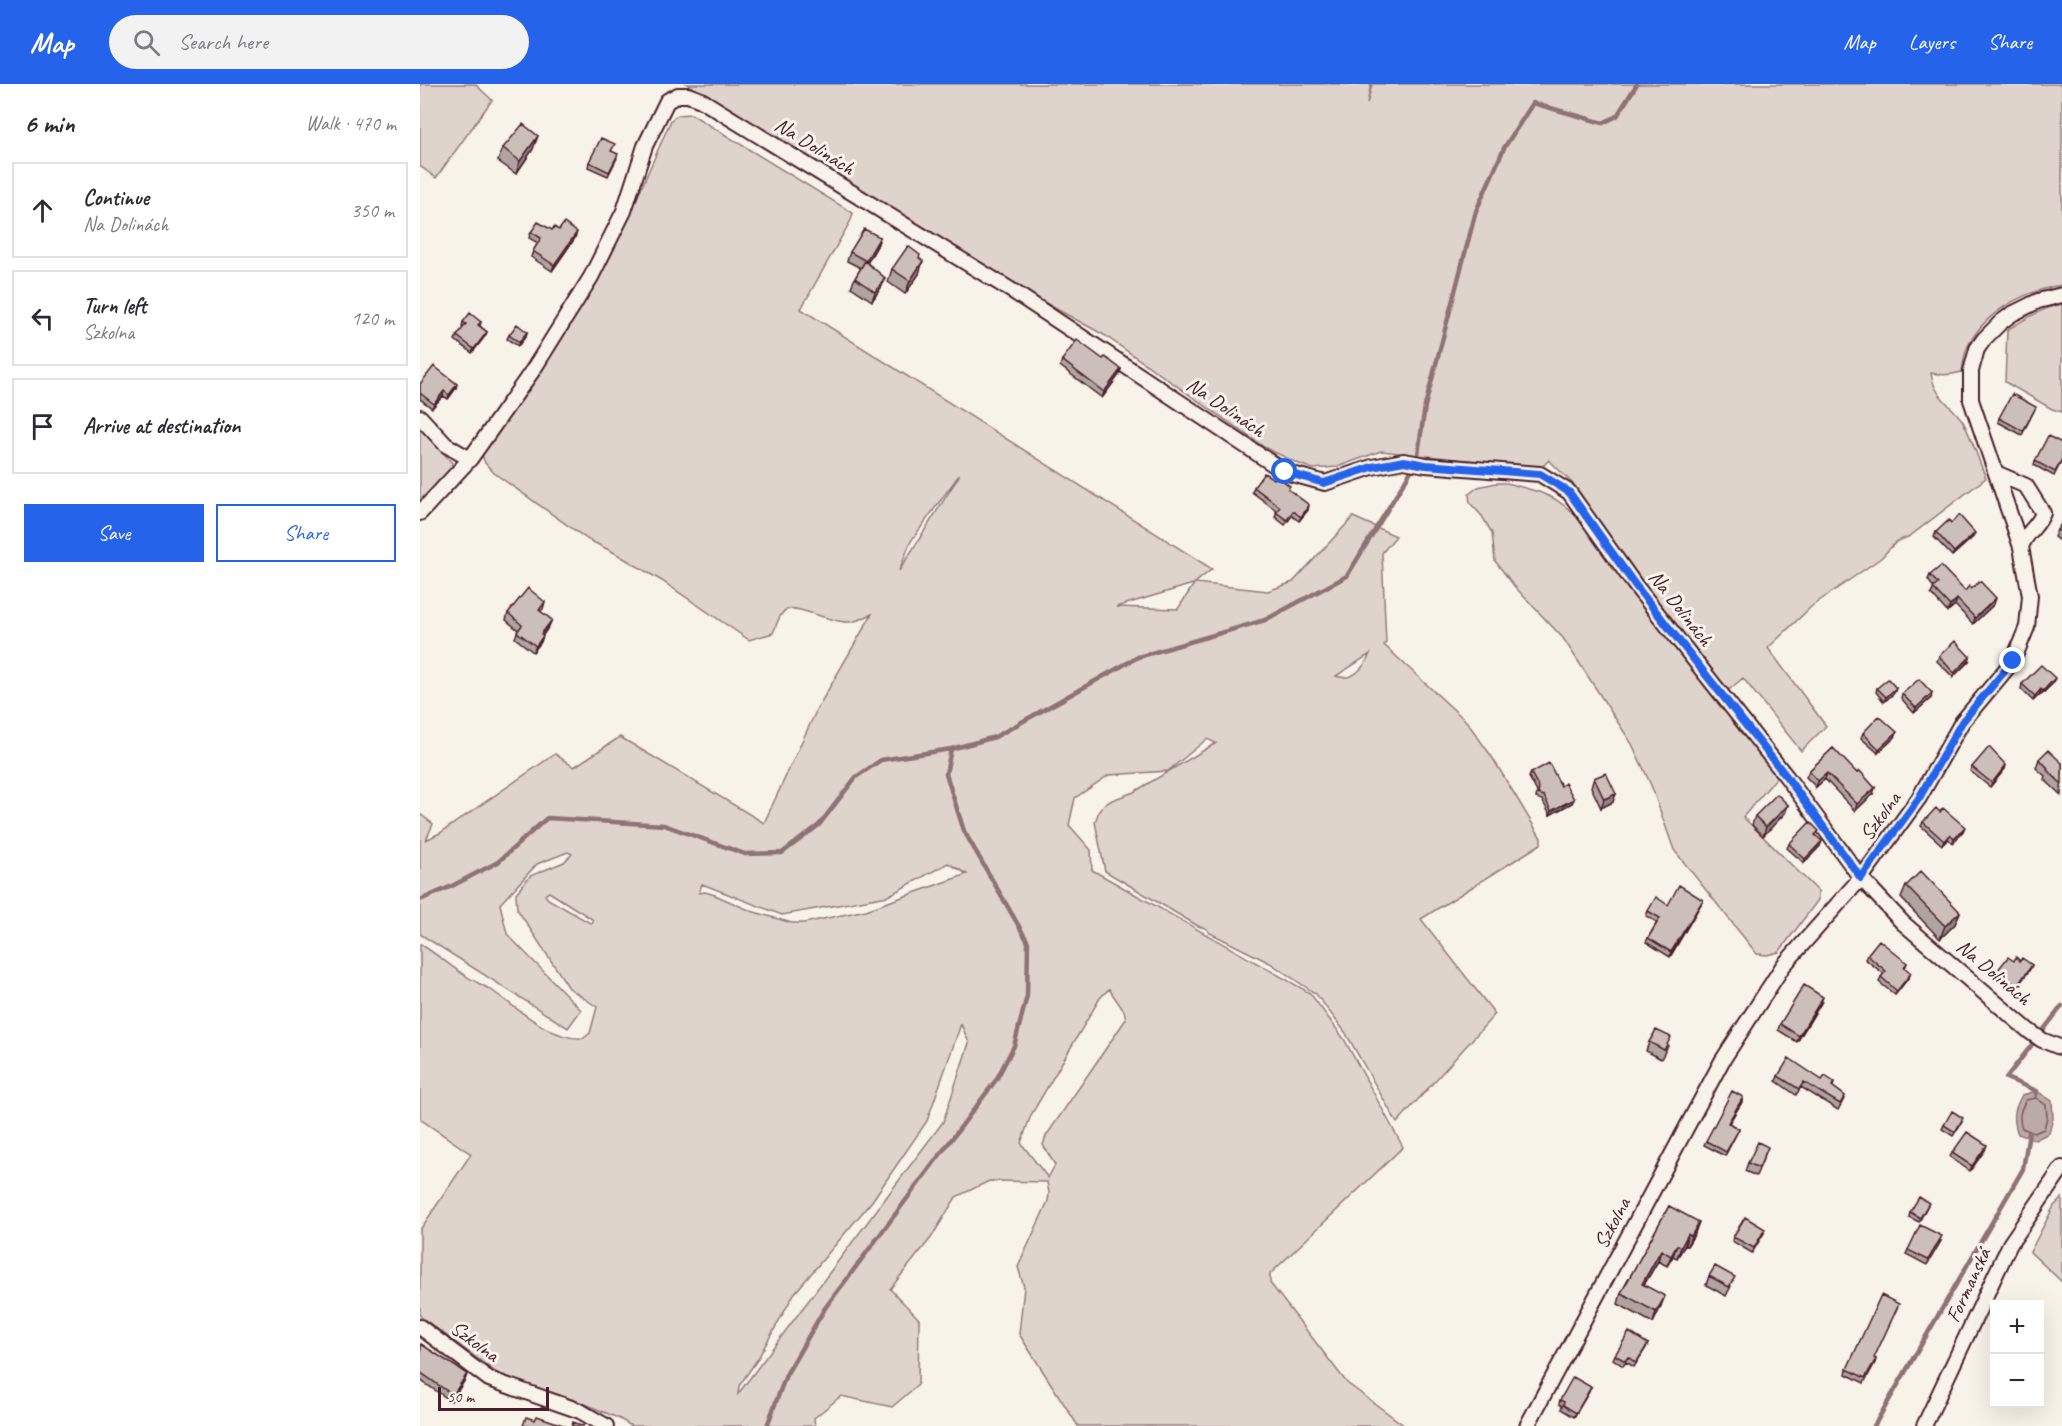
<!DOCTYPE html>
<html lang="en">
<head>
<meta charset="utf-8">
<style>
	:root { --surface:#fff; --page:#f2f2f3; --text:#2b2b33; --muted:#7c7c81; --line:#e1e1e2; --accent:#2563eb }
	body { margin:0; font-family:Caveat,sans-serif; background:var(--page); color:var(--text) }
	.controls { position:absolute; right:18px; bottom:18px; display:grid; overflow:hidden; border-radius:0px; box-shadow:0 6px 24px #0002 }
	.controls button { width:54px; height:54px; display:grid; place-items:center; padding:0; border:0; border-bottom:2px solid var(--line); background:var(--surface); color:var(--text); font:30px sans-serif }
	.scale { position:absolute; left:18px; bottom:15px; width:111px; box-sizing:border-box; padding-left:6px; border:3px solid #4a1f2b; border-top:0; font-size:16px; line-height:21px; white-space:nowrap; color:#4a1f2b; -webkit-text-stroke:4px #f7f3e8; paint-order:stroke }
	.stop { position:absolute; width:18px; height:18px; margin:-14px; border:4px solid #2563eb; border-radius:50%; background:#fff }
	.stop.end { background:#2563eb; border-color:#fff; box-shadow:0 2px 6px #0008 }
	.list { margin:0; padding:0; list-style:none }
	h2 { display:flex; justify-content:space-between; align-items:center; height:78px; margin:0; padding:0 24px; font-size:26px }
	h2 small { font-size:20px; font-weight:400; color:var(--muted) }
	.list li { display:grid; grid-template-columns:39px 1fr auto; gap:18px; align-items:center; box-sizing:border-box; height:96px; margin:0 12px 12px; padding:0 12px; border:2px solid var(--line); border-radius:0px }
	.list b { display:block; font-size:22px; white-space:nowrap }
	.list p { margin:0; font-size:20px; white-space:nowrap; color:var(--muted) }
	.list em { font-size:20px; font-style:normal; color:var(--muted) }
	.actions { display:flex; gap:12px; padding:18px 24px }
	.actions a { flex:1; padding:14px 0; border:2px solid var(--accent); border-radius:0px; text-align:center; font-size:21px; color:var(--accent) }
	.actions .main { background:var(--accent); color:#fff }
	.icon { flex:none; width:33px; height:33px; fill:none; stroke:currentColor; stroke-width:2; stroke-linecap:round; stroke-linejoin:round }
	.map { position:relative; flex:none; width:1642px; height:1342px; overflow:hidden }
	header { display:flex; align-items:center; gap:36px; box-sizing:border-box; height:84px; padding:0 30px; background:var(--accent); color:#fff }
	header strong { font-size:28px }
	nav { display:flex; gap:33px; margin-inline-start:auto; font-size:21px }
	.search { width:420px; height:54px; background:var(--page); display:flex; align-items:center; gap:15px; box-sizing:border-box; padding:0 21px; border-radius:33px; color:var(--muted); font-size:22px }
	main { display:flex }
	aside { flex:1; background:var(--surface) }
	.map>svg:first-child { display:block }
	.green { fill:#ded4cc; stroke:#947a7c; stroke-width:1.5; fill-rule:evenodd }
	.water { fill:#bcaaa7; stroke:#8e7275; stroke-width:1.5 }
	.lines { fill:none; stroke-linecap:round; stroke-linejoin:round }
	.shore { stroke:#78575d; stroke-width:1.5 }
	.stream { stroke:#8e7275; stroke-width:4.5 }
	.street-casing { stroke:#4a1f2b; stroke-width:18 }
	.street { stroke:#f7f3e8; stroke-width:14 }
	.wall { fill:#afa49f; stroke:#4a1f2b; stroke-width:1.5 }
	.shaded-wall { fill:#8f8682; stroke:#4a1f2b; stroke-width:1.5 }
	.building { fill:#ccbfb9; stroke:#4a1f2b; stroke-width:1.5 }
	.route { stroke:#2563eb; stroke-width:8 }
	.labels { text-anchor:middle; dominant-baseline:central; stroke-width:6; stroke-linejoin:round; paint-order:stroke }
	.street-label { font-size:21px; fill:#4a1f2b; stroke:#f7f3e8 }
</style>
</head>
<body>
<header>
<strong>Map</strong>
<div class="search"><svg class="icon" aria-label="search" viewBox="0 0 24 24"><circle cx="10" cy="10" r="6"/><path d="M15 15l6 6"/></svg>Search here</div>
<nav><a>Map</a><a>Layers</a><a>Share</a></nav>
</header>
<main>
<aside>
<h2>6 min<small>Walk · 470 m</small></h2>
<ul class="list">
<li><svg class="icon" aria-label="ahead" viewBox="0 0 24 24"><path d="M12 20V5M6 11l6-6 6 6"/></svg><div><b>Continue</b><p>Na Dolinách</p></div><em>350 m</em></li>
<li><svg class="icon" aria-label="left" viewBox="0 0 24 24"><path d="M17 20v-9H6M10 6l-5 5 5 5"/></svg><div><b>Turn left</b><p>Szkolna</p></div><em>120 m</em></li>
<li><svg class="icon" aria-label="arrive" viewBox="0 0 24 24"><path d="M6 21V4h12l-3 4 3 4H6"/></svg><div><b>Arrive at destination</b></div></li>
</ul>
<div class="actions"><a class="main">Save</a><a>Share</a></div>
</aside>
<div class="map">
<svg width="1642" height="1342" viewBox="0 0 1642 1342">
	<rect width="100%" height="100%" fill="#f7f3e8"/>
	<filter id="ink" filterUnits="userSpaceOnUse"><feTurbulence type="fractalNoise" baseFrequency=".0167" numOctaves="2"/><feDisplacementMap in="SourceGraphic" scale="12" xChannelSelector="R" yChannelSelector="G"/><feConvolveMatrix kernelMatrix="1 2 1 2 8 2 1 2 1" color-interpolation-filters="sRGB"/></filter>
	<g filter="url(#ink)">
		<path class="green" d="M0,0H55L72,16L16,94L0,82Z
			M267,0H951L947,20L952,0H1642V201C1604,207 1564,228 1547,264C1544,271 1543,280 1542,288C1531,291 1522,292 1511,289C1515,314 1529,318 1542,336C1551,351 1559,378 1566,394L1490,452L1476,458L1461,474L1392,522L1348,564L1406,642L1381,667L1323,594L1305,609L1256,547L1152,399L1129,376L1121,384L961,367L917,383L893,385L877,379L844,363L684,251L622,217Z
			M271,30L433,129L431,136L381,225L792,485L775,499L848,507L873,498L933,433L976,452L962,469L966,559L964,561L1047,638L1072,673L1121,754V760L1001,835L1075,930L977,1039L925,948L896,910L850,879L790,849L785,844L778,842L685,787L675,738L679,727L684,721L692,716L714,708L796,659L787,655L748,687L689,691L655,714L649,741L671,766L672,786L890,909L924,955L983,1063L850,1190V1199L927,1299L985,1342H658L599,1250L604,1203L598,1183L628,1117L629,1109L627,1098L569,1097L536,1113L511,1154L470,1205L499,1235L498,1301L472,1323L421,1312L394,1334L395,1342H211L200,1335L163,1319L81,1292L0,1232V1146L51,1070L0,1035V860C17,870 30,882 46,892C55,898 65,902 74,908C98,925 133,957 164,954L170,949L177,923L149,904L97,825L96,809L110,792L144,778L152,770L148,768L117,780L80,820L87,850L161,926L148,944L0,850V730L13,740L6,756L20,749L135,670L154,683L200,653L344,739L397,625L452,530C444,533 437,539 426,538C411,538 376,521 367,525C359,529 357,541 353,549L329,556L242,497L195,469L167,455L74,389L65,379L62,371L124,282L169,207L213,123L251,36L258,31ZM539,391V392L479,487L491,457ZM774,500L758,525L696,523L773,500ZM950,570C944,583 934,598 916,592ZM528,779L547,790L446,826L384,839H372L331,827L295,811L285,808L279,809L282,800L362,831L468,812ZM129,808L172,835L173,838L170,839L128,815L125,811ZM689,905L704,927L706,935L626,1052L623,1061L635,1081L628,1094L601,1059L611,1031L680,914ZM541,940L549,959L523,1038L318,1310L319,1302L337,1276L374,1210L452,1117L507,1037Z
			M1642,220V328L1632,325L1585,298L1587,246C1604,236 1622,224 1642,220Z
			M0,341L32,379L31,387L0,420Z
			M1076,399H1087L1119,408L1135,415L1154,429L1174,452L1236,539L1358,692L1323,733L1398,807V816L1359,868L1347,871L1337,870L1254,766L1231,701L1212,660L1143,554L1095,503L1075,477L1072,449L1062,432L1050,419L1049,410L1058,403Z
			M1642,1114V1198L1610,1168L1634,1122Z"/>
		<path class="water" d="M1617,1007L1632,1017L1633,1034L1629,1049L1615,1056L1598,1050C1592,1034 1594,1025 1602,1011Z"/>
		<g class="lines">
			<path class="shore" d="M1616,1014L1626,1021L1627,1033L1624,1045L1614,1049L1602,1044C1598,1034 1600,1026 1606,1016Z"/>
			<path class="stream" d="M0,816L32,802L78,778L127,734L244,741L325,770L362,769L399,741L436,693L461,676L531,665L575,653L718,573L845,536L927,492L997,377L1005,322L1056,127L1084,64L1113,19L1183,39L1197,32L1217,0
				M1616,1011L1617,1007L1586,994L1642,922
				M347,1342L366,1291L405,1224L576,996L594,962L607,912L608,858L544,747L526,690L531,665
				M1454,1342L1603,1085L1609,1049"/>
			<defs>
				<path id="street" d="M0,333L26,361L50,375
					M1576,389L1606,402L1623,429C1618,443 1606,448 1601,463
					M0,429L50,375L113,286L171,193L204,127L225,62L247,17L258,11H268L281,16L594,208L865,388L905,399L952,383L984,377L1006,381L1120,390L1149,408L1215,501L1366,692L1441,794L1483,839L1609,947L1622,956L1642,964
					M0,1243L69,1295L160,1327L186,1342
					M1107,1342L1302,977L1363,882L1441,794L1499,714L1542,638L1593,577L1607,543L1610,512L1601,463L1551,316V287L1557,265L1564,255L1581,238L1592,230L1618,217L1642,211
					M1504,1342L1590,1160L1642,1084"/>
			</defs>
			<use href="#street" class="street-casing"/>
			<use href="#street" class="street"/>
		</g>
		<path class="wall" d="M83,64L113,65L96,90L78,77Z
			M192,67L197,74L188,92L168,83L169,78Z
			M132,146H139L155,154L132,187L111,173L113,167L118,159L109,154L111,148Z
			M460,153L457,162L447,179L465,194L462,202L452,217L431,203L435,194L441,184L427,177L430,168Z
			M499,174V190L485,210L468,198L472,185Z
			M43,238H61L60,242L67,248L65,252L52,269L35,256L37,252L43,244L42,243Z
			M107,248L106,252L98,262L87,255L89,251Z
			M683,275L701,285L699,291L682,314L640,282L642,276Z
			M0,300L36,304L28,315L23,312L12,324L0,315Z
			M1614,327L1602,351L1578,338L1579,334Z
			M1642,359V376L1634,392L1614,381L1615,377Z
			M834,403L868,406L888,426L879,437L872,432L865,441L855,433L857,427L832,408Z
			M1531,439L1553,453L1532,472L1514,453L1516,448Z
			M1642,439V459L1634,453L1637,446Z
			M1510,491L1545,507L1551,505L1574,520L1553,540L1535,521L1527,528L1511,510L1514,504L1508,496Z
			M125,518L123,525L120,527L129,542L122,552L121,558L113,568L95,554L98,546L86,536L88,529Z
			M1519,572L1549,577L1533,593L1517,577Z
			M1633,599L1621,611L1620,610L1613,617L1601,605L1602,600Z
			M1457,604H1476L1474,609L1464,618L1456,608Z
			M1482,610L1511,614L1494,629L1481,614Z
			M1443,649L1475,653L1458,669L1441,654Z
			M1413,664L1453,710L1435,727L1405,695L1396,703L1386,693L1389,687Z
			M1619,675L1642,679L1641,711L1624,695L1625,692L1616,684Z
			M1552,683L1585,685L1570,703L1550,687Z
			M1111,689L1141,702L1154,715L1152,719L1130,731L1122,716L1116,714L1117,708L1109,693Z
			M1174,694L1193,718L1181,724L1171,703Z
			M1368,721L1365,729L1343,752L1332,741L1335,732Z
			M1503,738L1543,747L1533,759L1528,755L1522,761L1501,742Z
			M1397,751L1396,752L1400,762L1384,779L1367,764L1369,760Z
			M1486,802L1540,828L1535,840L1520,855L1481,814Z
			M1283,816L1281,820L1250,873L1226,858L1228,854L1237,838L1226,832L1228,827L1248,821Z
			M1447,871L1487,879L1485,884L1489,893L1475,911L1459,898L1461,893L1464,890L1445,875Z
			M1594,877L1612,881L1610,885L1595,906L1576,892L1577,887Z
			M1401,919L1377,958L1358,946L1360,940Z
			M1229,958L1248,962L1241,975L1226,967Z
			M1358,992L1402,996L1414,998L1413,1003L1425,1012L1423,1017L1418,1026L1381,1003L1376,1011L1356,997Z
			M1322,1018L1309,1039L1319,1045L1305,1072L1284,1061L1286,1057Z
			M1542,1038L1533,1052L1522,1045L1524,1041Z
			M1348,1063L1336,1092L1325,1087L1328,1079Z
			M1565,1066L1550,1087L1530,1073L1532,1069Z
			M1509,1119L1499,1138L1489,1133L1490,1128Z
			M1249,1122L1275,1149L1267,1162L1265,1161L1257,1174L1253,1172L1247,1182L1238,1177L1224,1201L1241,1222L1233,1239L1198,1220L1201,1209Z
			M1344,1149L1332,1169L1312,1157L1313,1153Z
			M1521,1157L1507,1181L1486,1170L1488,1166Z
			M1289,1192L1311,1202L1306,1212L1286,1201Z
			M1228,1260L1226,1264L1214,1283L1206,1278L1203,1282L1193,1275L1195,1271Z
			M0,1261L47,1290L45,1296L31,1317L0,1296Z
			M1454,1274L1456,1275L1455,1279L1444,1299L1426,1290L1427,1285Z
			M1171,1303L1154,1333L1141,1325L1142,1322L1139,1320L1140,1316Z"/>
		<path class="shaded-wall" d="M118,52L113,65L96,90L100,77Z
			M157,148L155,154L132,187L134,181Z
			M460,153L457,162L443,186L446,177Z
			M503,177L499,190L485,210L490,197Z
			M465,194L462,202L452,217L455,208Z
			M67,248L65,252L52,269L54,265Z
			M107,248L106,252L98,262L99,258Z
			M701,285L699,291L682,314L684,308Z
			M37,300L36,304L28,315L29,311Z
			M24,307L23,312L12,324L14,320Z
			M889,421L888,426L879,437L881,433Z
			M1555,449L1553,453L1532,472L1534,468Z
			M1576,514L1574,520L1553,540L1555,534Z
			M1537,515L1535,521L1527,528L1530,522Z
			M132,536L129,542L119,557L121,550Z
			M123,552L121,558L113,568L116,562Z
			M1550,573L1549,577L1533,593L1534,589Z
			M1635,594L1633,599L1621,611L1623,607Z
			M1476,604L1474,609L1464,618L1466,613Z
			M1621,605L1620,610L1613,617L1615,612Z
			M1512,609L1511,614L1494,629L1496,624Z
			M1477,648L1475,653L1458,669L1459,665Z
			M1586,681L1585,685L1570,703L1572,699Z
			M1407,689L1405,695L1396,703L1398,697Z
			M1455,704L1453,710L1435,727L1437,720Z
			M1196,710L1193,718L1181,724L1184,715Z
			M1154,715L1152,719L1130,731L1131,727Z
			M1368,721L1365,729L1343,752L1346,743Z
			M1545,743L1543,747L1533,759L1534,754Z
			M1530,750L1528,755L1522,761L1524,757Z
			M1402,757L1400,762L1384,779L1385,775Z
			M1283,816L1281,820L1250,873L1251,868Z
			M1540,828L1535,840L1520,855L1525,842Z
			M1612,881L1610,885L1595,906L1597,902Z
			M1491,889L1489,893L1475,911L1477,907Z
			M1403,913L1401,919L1377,958L1379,952Z
			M1323,1013L1322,1018L1306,1043L1308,1039Z
			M1567,1061L1565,1066L1550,1087L1552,1082Z
			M1279,1138L1275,1149L1267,1162L1271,1152Z
			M1268,1150L1265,1161L1257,1174L1261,1163Z
			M1257,1161L1253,1172L1247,1182L1251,1172Z
			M1241,1166L1238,1177L1218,1210L1222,1200Z
			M1245,1212L1241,1222L1233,1239L1236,1228Z
			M47,1290L45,1296L31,1317L33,1311Z
			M1171,1303L1169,1308L1154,1333L1156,1329Z"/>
		<path class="building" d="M103,40L118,52L100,77L83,64Z
			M181,54L195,60L191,67L198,70L189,88L169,78Z
			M118,138L132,146L134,143L139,146L144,139L157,148L134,181L113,167L121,154L111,148Z
			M444,145L460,153L446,177L430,168Z
			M488,162L500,171L499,174L503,177L490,197L472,185Z
			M445,177L465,194L455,208L435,194Z
			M50,229L61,238L58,241L67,248L54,265L37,252L46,240L43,238Z
			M97,240L107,248L99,258L89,251Z
			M657,256L683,275L685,273L701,285L684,308L642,276Z
			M14,282L37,300L29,311L24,307L14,320L0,309V300Z
			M1592,310L1616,323L1603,347L1579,334Z
			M1628,352L1642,359V375L1635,388L1615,377Z
			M844,389L854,395L856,392L870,402L868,405L889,421L881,433L873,427L867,436L856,428L860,423L834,403Z
			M1539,431L1555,449L1534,468L1516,448L1529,436L1531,439Z
			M1642,439V449L1637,446Z
			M1521,482L1545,507L1549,502L1551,505L1560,497L1576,514L1555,534L1537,515L1530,522L1513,504L1518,500L1510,491Z
			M108,504L125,518L119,526L132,536L121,550L123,552L116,562L97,548L102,541L88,529Z
			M1535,557L1550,573L1534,589L1519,572Z
			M1621,581L1635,594L1623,607L1621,605L1615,612L1602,600Z
			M1468,595L1476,604L1466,613L1457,604Z
			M1499,595L1512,609L1496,624L1482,610Z
			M1459,632L1477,648L1459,665L1443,649Z
			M1569,663L1586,681L1572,699L1552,683Z
			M1413,664L1437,689L1440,687L1455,704L1437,720L1407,689L1398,697L1389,687Z
			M1628,666L1642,679V700L1627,686L1628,684L1619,675Z
			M1129,679L1141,702L1145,699L1154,715L1131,727L1124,712L1118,710L1119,704L1111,689Z
			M1186,689L1196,710L1184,715L1174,694Z
			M1357,710L1368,721L1346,743L1335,732Z
			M1516,724L1520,728L1523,724L1545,743L1534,754L1530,750L1524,757L1503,738Z
			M1390,738L1399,747L1395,751L1402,757L1385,775L1369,760Z
			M1501,787L1540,828L1525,842L1486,802Z
			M1259,801L1283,816L1251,868L1228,854L1240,834L1228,827L1236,813L1248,821Z
			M1459,856L1487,879L1484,883L1491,889L1477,907L1461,893L1466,887L1447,871Z
			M1588,873L1594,877L1596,873L1600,877L1602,874L1612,881L1597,902L1577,887Z
			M1384,901L1403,913L1379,952L1360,940Z
			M1236,946L1251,953L1244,966L1229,958Z
			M1369,974L1402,996L1405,992L1414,998L1412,1002L1425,1012L1420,1020L1384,998L1379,1005L1358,992Z
			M1312,1007L1323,1013L1308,1039L1319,1045L1306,1068L1286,1057Z
			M1532,1027L1543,1034L1535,1048L1524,1041Z
			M1547,1048L1567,1061L1552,1082L1532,1069Z
			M1338,1058L1348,1063L1339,1084L1328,1079Z
			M1499,1113L1509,1119L1500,1134L1490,1128Z
			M1249,1122L1279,1138L1271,1152L1268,1150L1261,1163L1257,1161L1251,1172L1241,1166L1222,1200L1245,1212L1236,1228L1201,1209Z
			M1325,1133L1345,1145L1334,1164L1313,1153Z
			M1500,1141L1522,1152L1508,1176L1488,1166Z
			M1295,1182L1315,1193L1309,1203L1289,1192Z
			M1461,1211L1479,1220L1454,1274L1456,1275L1445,1294L1427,1285Z
			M1209,1248L1228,1260L1216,1279L1208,1273L1205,1277L1195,1271Z
			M1,1260L47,1290L33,1311L0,1288Z
			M1153,1293L1171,1303L1156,1329L1143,1321L1144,1318L1140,1316Z
			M117,1332L146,1342H103L106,1333L115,1336Z
			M153,1338L164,1342H152Z"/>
	</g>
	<g class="lines" filter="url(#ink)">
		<path class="route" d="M865,388L904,399L952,383L984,377L1006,381L1120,390L1149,408L1215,501L1366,692L1441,794L1499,714L1542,638L1593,577"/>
	</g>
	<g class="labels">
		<g class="street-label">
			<text transform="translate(395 62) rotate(32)">Na Dolinách</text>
			<text transform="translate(806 323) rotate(34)">Na Dolinách</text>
			<text transform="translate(1261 524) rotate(52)">Na Dolinách</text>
			<text transform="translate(1460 732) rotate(-54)">Szkolna</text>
			<text transform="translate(1574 888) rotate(40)">Na Dolinách</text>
			<text transform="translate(1192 1139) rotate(-62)">Szkolna</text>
			<text transform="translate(1548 1201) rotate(-65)">Formanská</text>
			<text transform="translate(55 1257) rotate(36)">Szkolna</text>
		</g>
	</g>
</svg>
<div class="controls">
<button>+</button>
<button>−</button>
</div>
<div class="scale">50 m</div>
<div class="stop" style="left:865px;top:388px"></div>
<div class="stop end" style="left:1593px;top:577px"></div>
</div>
</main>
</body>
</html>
